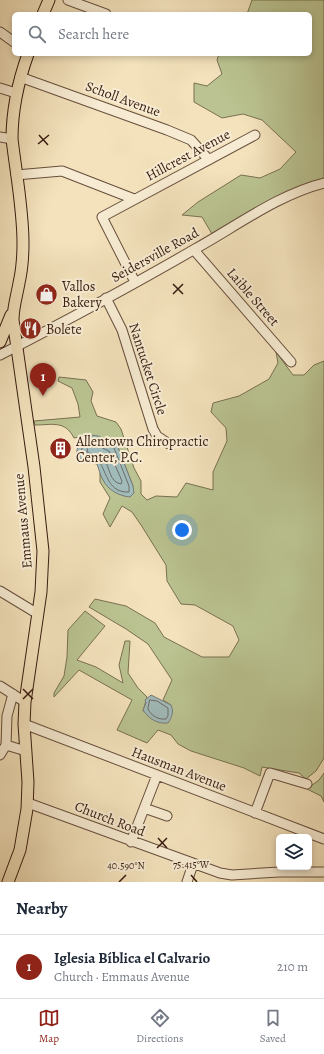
<!DOCTYPE html>
<html lang="en">
<head>
<meta charset="utf-8">
<style>
	:root { --surface:#fff; --page:#f2f2f3; --text:#1f2937; --muted:#747a83; --line:#e0e1e3; --accent:#8f2418 }
	body { margin:0; font-family:Alegreya,serif; background:var(--page); color:var(--text) }
	.controls { position:absolute; right:12px; bottom:12px; display:grid; overflow:hidden; border-radius:6px; box-shadow:0 2px 6px #0003 }
	.controls button { width:36px; height:36px; display:grid; place-items:center; padding:0; border:0; border-bottom:1px solid var(--line); background:var(--surface); color:var(--text); font:20px sans-serif }
	.you { position:absolute; left:182px; top:530px; width:14px; height:14px; margin:-10px; border:3px solid #fff; border-radius:50%; background:#1a73e8; box-shadow:0 0 0 6px #1a73e833 }
	.badge { display:grid; place-items:center; width:26px; height:26px; border-radius:50%; background:var(--accent); color:#fff; font-size:13px; font-weight:700 }
	.pin { position:absolute; translate:-50% -33px; filter:drop-shadow(0 1px 2px #0008) }
	.pin::after { content:''; position:absolute; top:21px; width:14px; height:12px; background:inherit; clip-path:polygon(0 0,100% 0,50% 100%) }
	.list { margin:0; padding:0; list-style:none }
	h2 { display:flex; justify-content:space-between; align-items:center; height:52px; margin:0; padding:0 16px; font-size:17px }
	h2 small { font-size:13px; font-weight:400; color:var(--muted) }
	.list li { display:grid; grid-template-columns:26px 1fr auto; gap:12px; align-items:center; box-sizing:border-box; height:64px; padding:0 16px; border-top:1px solid var(--line) }
	.list b { display:block; font-size:15px; white-space:nowrap }
	.list p { margin:0; font-size:13px; white-space:nowrap; color:var(--muted) }
	.list em { font-size:13px; font-style:normal; color:var(--muted) }
	.icon { flex:none; width:22px; height:22px; fill:none; stroke:currentColor; stroke-width:2; stroke-linecap:round; stroke-linejoin:round }
	.map { position:relative; flex:none; width:324px; height:882px; overflow:hidden }
	.search { position:absolute; background:var(--surface); box-shadow:0 2px 6px #0003; left:12px; right:12px; top:12px; height:44px; display:flex; align-items:center; gap:10px; box-sizing:border-box; padding:0 14px; border-radius:6px; color:var(--muted); font-size:15px }
	.sheet { height:116px; background:var(--surface) }
	nav { display:flex; justify-content:space-around; align-items:center; box-sizing:border-box; height:56px; border-top:1px solid var(--line); background:var(--surface); font-size:11px; color:var(--muted) }
	nav a { display:grid; justify-items:center; gap:2px }
	nav .on { color:var(--accent) }
	.map>svg:first-child { display:block }
	.green { fill:#bac391; stroke:#797051 }
	.water { fill:#a1bbbb; stroke:#777b77 }
	.lines { fill:none; stroke-linecap:round; stroke-linejoin:round }
	.shore { stroke:#6c6c66; stroke-width:1 }
	.minor-casing { stroke:#674e3c; stroke-width:11 }
	.major-casing { stroke:#381c11; stroke-width:13 }
	.minor { stroke:#f7ecd3; stroke-width:9 }
	.major { stroke:#f3e2bc; stroke-width:11 }
	.ticks { fill:none; stroke:#381c11; stroke-width:1.5 }
	.labels { text-anchor:middle; dominant-baseline:central; stroke-width:4; stroke-linejoin:round; paint-order:stroke }
	.street-label { font-size:14px; fill:#381c11; stroke:#f7ecd3 }
	.poi-label { font-size:14px; fill:#381c11; stroke:#f7ecd3; text-anchor:start }
	.ticks-label { font-size:10px; text-anchor:middle; fill:#381c11; stroke:#f7ecd3; stroke-width:4; stroke-linejoin:round; paint-order:stroke }
</style>
</head>
<body>
<div class="map">
<svg width="324" height="882" viewBox="0 0 324 882">
	<rect width="100%" height="100%" fill="#f3e2bc"/>
	<filter id="stains"><feTurbulence type="fractalNoise" baseFrequency=".005" numOctaves="4"/><feColorMatrix values="0 0 0 0 .2 0 0 0 0 .09 0 0 0 0 .02 0 0 0 .5 -.17"/></filter>
	<radialGradient id="worn" r=".72"><stop offset=".6" stop-color="#630" stop-opacity="0"/><stop offset="1" stop-color="#630" stop-opacity=".3"/></radialGradient>
	<path class="green" d="M252,0H324V179L301,186L212,234L202,217L182,215L198,202L241,175L260,178L280,169L296,152L262,120L243,114L222,118L194,102V83L207,86L222,74L217,60L219,54H310V14H247Z
		M276,352L293,375H304L314,365L324,361V758L316,771L306,779L299,773L262,767L260,776L244,768L191,751L178,744L171,735L158,730L147,743L117,730L132,700L79,670L54,697V693L64,676L67,657L68,630L85,611L105,626L77,660L96,667L123,683L119,665L125,641H130L128,673L138,688L147,697L143,711L171,705L163,700L172,680L148,644L126,629L89,607L95,599L126,606L155,623L164,637L202,657H229L239,640L233,626L195,605L181,604L167,581L166,565L141,525L132,512L122,506L110,527L103,514L110,498L100,482V473C105,485 112,492 125,496L133,486L117,445L90,435L74,438C65,420 52,425 35,425L34,421L80,417L78,404L72,388L58,381L59,377L86,380L93,392L91,401L97,416L116,422L121,429L134,468L141,481V494L147,500L156,496L177,497L186,483L213,490V472L227,441L226,428L211,412L213,403L239,396L269,379L278,363Z
		M324,773V802L321,796L307,789L319,780Z"/>
	<path class="water" d="M90,435L98,436L117,445L133,486L134,493L130,497C119,496 108,490 103,480C100,475 99,469 97,464L86,462L76,455C79,444 77,437 90,435Z
		M151,695L171,705C174,712 172,717 168,723C157,724 149,719 143,710L146,703L145,700Z"/>
	<g class="lines">
		<path class="shore" d="M90,439L97,440L114,448L129,486V492C108,493 107,473 99,461L88,458L81,454L83,442Z
			M91,444L96,445L109,451L122,481L121,484C109,482 110,467 104,459C100,454 92,455 87,452L88,445Z
			M150,700L157,701L168,708V716L166,719C159,720 151,716 148,709Z"/>
		<defs>
			<path id="minor" d="M68,0L106,14
				M0,32L14,42
				M20,77L167,130L191,140L209,160
				M0,88L16,93
				M0,137L12,139
				M16,175L62,171L134,199
				M194,250L291,362
				M135,282L102,217L255,135
				M106,298L122,330L153,429L157,436L169,444
				M0,355C66,321 131,286 195,249C235,227 279,194 324,183
				M0,591L38,614
				M0,686L25,702
				M24,724L324,839
				M6,745L7,716L13,694
				M0,755L6,745L26,751
				M28,803L220,873L232,875L279,872H324
				M145,807L147,809L167,816
				M255,813L270,773L307,784
				M131,842L157,775
				M187,882L193,864"/>
			<path id="major" d="M43,14L49,0
				M0,342L11,315
				M8,882L20,850L27,809L28,782L24,724L25,702L41,592L43,551L34,467L13,320C13,307 17,295 19,283C22,270 23,256 23,243C23,209 16,173 12,139C12,109 18,82 28,54"/>
		</defs>
		<use href="#minor" class="minor-casing"/>
		<use href="#major" class="major-casing"/>
		<use href="#minor" class="minor"/>
		<use href="#major" class="major"/>
	</g>
	<path class="ticks" d="M39,135L48,145M38,144L49,135M173,284L183,294M173,294L183,284M23,689L33,699M23,699L33,689M158,838L167,848M157,848L167,838M191,875L197,882M119,882L126,875"/>
	<defs>
		<symbol id="shop-disc" viewBox="-11 -11 22 22"><circle r="9.5" fill="#8f2418" stroke="#f7ecd3"/><path d="M-5-2.5h2.3a2.7 3.5 0 0 1 5.4 0H5L5.5 6h-11ZM-1.5-2.5h3a1.5 2.3 0 0 0-3 0Z" fill="#fff"/></symbol>
		<symbol id="restaurant-disc" viewBox="-11 -11 22 22"><circle r="9.5" fill="#8f2418" stroke="#f7ecd3"/><path d="M-5-6h1v4h1v-4h1v4h1v-4h1v5L-1.5 .5V6h-2V.5L-5-1ZM5-6V6H3V1.5H1.5Q1.5-4 5-6Z" fill="#fff"/></symbol>
		<symbol id="building-disc" viewBox="-11 -11 22 22"><circle r="9.5" fill="#8f2418" stroke="#f7ecd3"/><path d="M-4-6H4V6H1V3H-1V6H-4ZM-2.5-4.3h1.7v1.8h-1.7ZM.8-4.3h1.7v1.8H.8ZM-2.5-1h1.7V.8h-1.7ZM.8-1h1.7V.8H.8Z" fill="#fff"/></symbol>
	</defs>
	<g fill-rule="evenodd">
		<use href="#shop-disc" x="34" y="282" width="25" height="25"/>
		<use href="#restaurant-disc" x="18" y="316" width="25" height="25"/>
		<use href="#building-disc" x="48" y="436" width="25" height="25"/>
	</g>
	<g class="labels">
		<g class="street-label">
			<text transform="translate(123 99) rotate(20)">Scholl Avenue</text>
			<text transform="translate(188 155) rotate(-28)">Hillcrest Avenue</text>
			<text transform="translate(155 255) rotate(-29)">Seidersville Road</text>
			<text transform="translate(253 297) rotate(49)">Laible Street</text>
			<text transform="translate(148 369) rotate(72)">Nantucket Circle</text>
			<text transform="translate(23 521) rotate(-95)">Emmaus Avenue</text>
			<text transform="translate(179 769) rotate(21)">Hausman Avenue</text>
			<text transform="translate(110 819) rotate(21)">Church Road</text>
		</g>
		<g class="poi-label">
			<text x="62" y="286">Vallos<tspan x="62" dy="16">Bakery</tspan></text>
			<text x="46" y="329">Bolete</text>
			<text x="76" y="441">Allentown Chiropractic<tspan x="76" dy="16">Center, P.C.</tspan></text>
		</g>
	</g>
	<g class="ticks-label">
		<text x="191" y="868">75.415°W</text>
		<text x="126" y="869">40.590°N</text>
	</g>
	<rect width="100%" height="100%" filter="url(#stains)"/>
	<rect width="100%" height="100%" fill="url(#worn)"/>
</svg>
<div class="controls">
<button><svg class="icon" aria-label="layers" viewBox="0 0 24 24"><path d="M12 4l9 5-9 5-9-5zM3 14l9 5 9-5"/></svg></button>
</div>
<div class="you"></div>
<div class="pin badge" style="left:43px;top:396px">1</div>
<div class="search"><svg class="icon" aria-label="search" viewBox="0 0 24 24"><circle cx="10" cy="10" r="6"/><path d="M15 15l6 6"/></svg>Search here</div>
</div>
<section class="sheet">
<h2>Nearby<small></small></h2>
<ul class="list">
<li><span class="badge">1</span><div><b>Iglesia Bíblica el Calvario</b><p>Church · Emmaus Avenue</p></div><em>210 m</em></li>
</ul>
</section>
<nav>
<a class="on"><svg class="icon" aria-label="map" viewBox="0 0 24 24"><path d="M3 6l6-2 6 2 6-2v14l-6 2-6-2-6 2zM9 4v14M15 6v14"/></svg>Map</a>
<a><svg class="icon" aria-label="directions" viewBox="0 0 24 24"><path d="M12 3l9 9-9 9-9-9zM9 14v-3h6M13 9l2 2-2 2"/></svg>Directions</a>
<a><svg class="icon" aria-label="saved" viewBox="0 0 24 24"><path d="M7 4h10v16l-5-4-5 4z"/></svg>Saved</a>
</nav>
</body>
</html>
